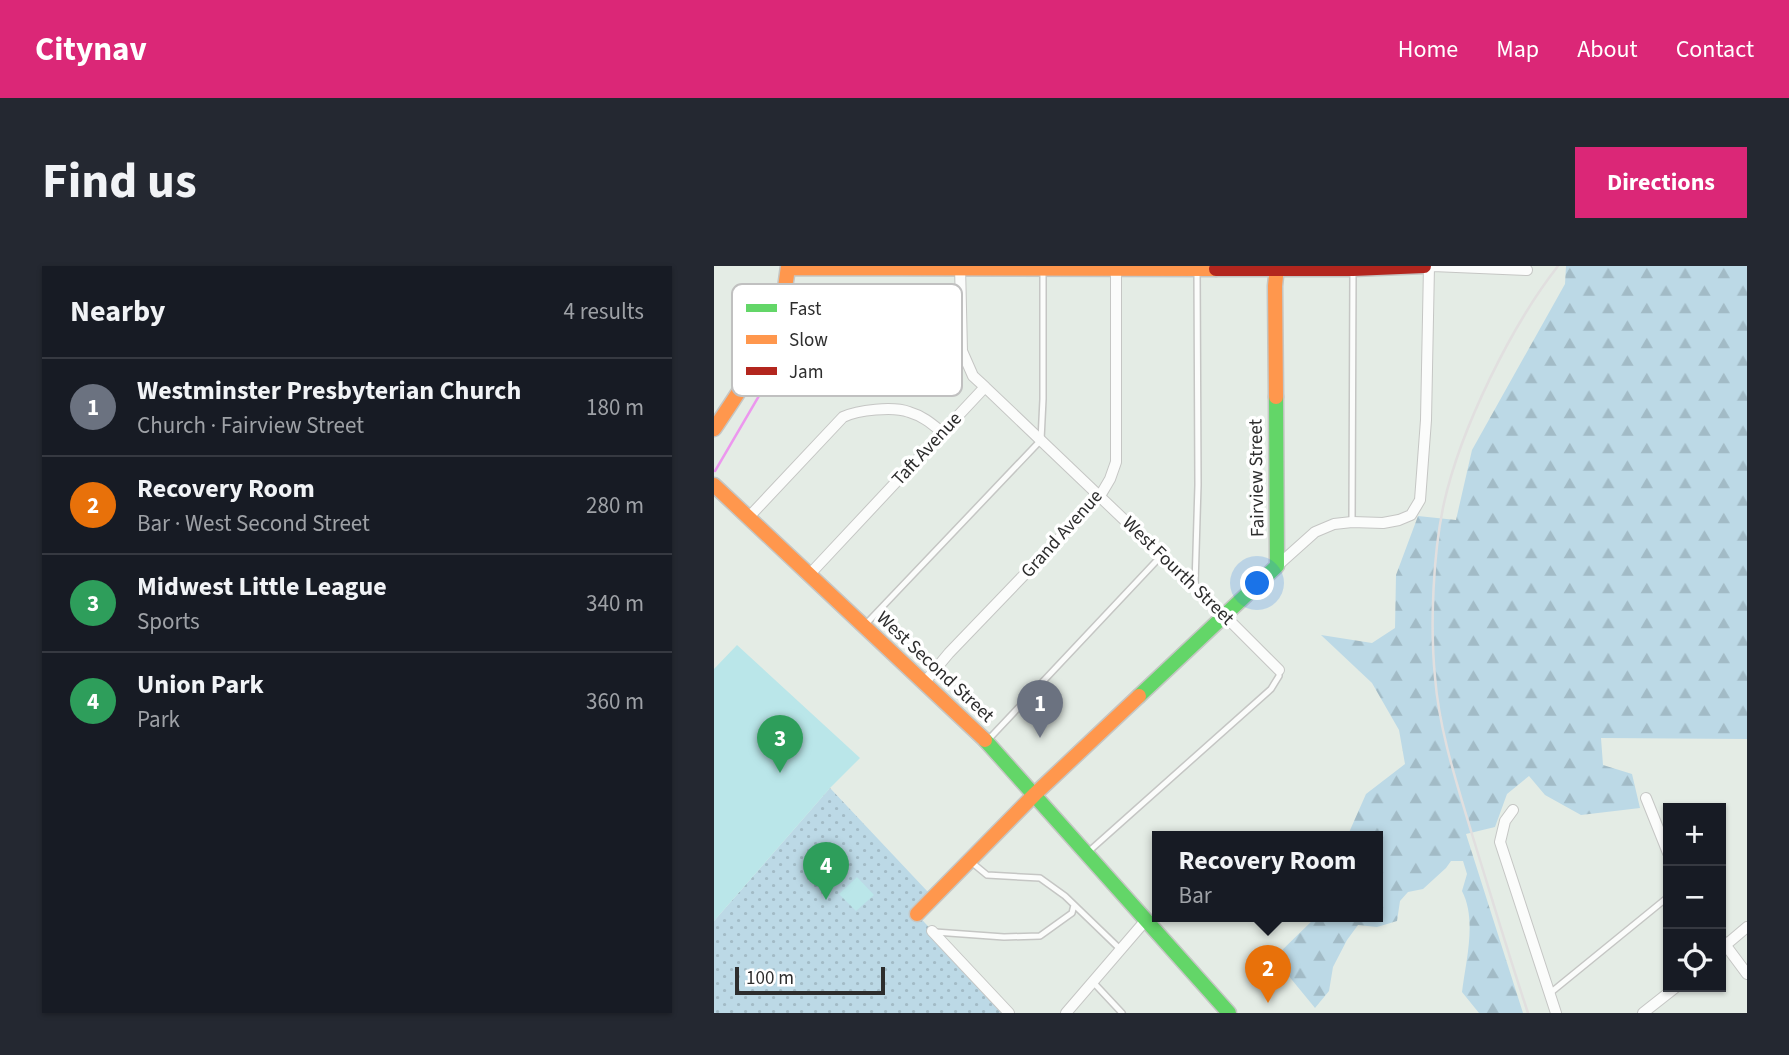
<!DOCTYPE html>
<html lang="en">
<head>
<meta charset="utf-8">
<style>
	:root { --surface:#171b24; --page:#242831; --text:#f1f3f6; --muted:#9ea1a6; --line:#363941; --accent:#db2777 }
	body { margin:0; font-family:"Source Sans 3",sans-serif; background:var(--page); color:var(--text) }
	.controls { position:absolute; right:21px; bottom:21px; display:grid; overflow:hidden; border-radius:0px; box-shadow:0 2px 5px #0004 }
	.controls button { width:63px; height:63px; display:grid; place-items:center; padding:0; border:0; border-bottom:2px solid var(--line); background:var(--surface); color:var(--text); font:35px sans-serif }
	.scale { position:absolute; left:21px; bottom:18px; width:150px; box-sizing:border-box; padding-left:7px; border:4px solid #2d2d2d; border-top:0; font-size:19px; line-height:24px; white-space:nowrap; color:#2d2d2d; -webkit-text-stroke:5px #fff; paint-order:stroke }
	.you { position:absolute; left:544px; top:318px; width:24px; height:24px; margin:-18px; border:5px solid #fff; border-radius:50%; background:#1a73e8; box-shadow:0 0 0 10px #1a73e833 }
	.badge { display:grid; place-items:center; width:46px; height:46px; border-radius:50%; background:var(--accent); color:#fff; font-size:23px; font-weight:700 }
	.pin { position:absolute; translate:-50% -58px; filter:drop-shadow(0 2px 4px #0008) }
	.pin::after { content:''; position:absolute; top:37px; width:24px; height:21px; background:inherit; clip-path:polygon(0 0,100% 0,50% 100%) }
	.popup { position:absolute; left:438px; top:565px; width:231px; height:91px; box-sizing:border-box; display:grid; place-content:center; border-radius:0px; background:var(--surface); filter:drop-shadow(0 2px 5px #0005); font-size:23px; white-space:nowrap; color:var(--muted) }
	.popup b { font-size:26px; color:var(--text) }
	.popup::after { content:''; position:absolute; left:50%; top:100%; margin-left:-14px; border:14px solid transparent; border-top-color:var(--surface) }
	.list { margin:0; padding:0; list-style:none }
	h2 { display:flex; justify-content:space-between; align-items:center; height:91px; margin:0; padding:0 28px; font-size:30px }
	h2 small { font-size:23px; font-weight:400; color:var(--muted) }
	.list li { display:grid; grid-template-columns:46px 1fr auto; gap:21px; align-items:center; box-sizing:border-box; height:98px; padding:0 28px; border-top:2px solid var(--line) }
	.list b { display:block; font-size:26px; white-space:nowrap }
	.list p { margin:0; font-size:23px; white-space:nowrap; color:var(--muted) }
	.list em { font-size:23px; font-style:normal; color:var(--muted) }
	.icon { flex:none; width:38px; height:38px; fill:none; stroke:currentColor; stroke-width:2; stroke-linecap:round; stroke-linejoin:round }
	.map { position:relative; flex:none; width:1033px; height:747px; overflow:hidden; border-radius:0px }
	header { display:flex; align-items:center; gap:42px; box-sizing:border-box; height:98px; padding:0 35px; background:var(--accent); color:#fff }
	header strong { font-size:33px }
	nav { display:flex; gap:38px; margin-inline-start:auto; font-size:24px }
	.intro { display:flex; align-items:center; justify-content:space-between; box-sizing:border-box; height:168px; padding:0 42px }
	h1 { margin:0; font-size:49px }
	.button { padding:18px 32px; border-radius:0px; background:var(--accent); color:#fff; font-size:24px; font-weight:700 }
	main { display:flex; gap:42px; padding:0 42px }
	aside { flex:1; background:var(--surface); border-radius:0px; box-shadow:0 2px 5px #0004 }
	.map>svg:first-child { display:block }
	.grass { fill:url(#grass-dots) }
	.forest { fill:url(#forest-firs) }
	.pitch { fill:#bae6e9 }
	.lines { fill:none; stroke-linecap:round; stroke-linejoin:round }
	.stream { stroke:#ec97ee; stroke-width:2.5 }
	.lane-casing { stroke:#c5c6c4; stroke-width:8 }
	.street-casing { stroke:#c5c6c4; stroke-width:12 }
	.fast-casing { stroke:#c5c6c4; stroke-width:17 }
	.slow-casing { stroke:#c5c6c4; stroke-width:17 }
	.jam-casing { stroke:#c5c6c4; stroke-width:17 }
	.lane { stroke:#fbfcfb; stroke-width:5 }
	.street { stroke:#fbfcfb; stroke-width:10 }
	.fast { stroke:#63d668; stroke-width:14 }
	.slow { stroke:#ff974d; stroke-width:14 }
	.jam { stroke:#b3261e; stroke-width:14 }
	.rail { stroke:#e1dfdf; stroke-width:2.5 }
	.labels { text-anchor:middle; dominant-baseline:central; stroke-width:7; stroke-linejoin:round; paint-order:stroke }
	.street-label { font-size:19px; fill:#2d2d2d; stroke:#fff }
	.key { fill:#fff; stroke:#c0c0c0; stroke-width:2 }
	.key-label { font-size:19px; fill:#2d2d2d }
</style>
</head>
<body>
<header>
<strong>Citynav</strong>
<nav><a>Home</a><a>Map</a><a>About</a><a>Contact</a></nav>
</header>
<div class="intro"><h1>Find us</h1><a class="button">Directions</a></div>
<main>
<aside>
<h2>Nearby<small>4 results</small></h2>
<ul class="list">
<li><span class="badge" style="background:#6b7280">1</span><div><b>Westminster Presbyterian Church</b><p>Church · Fairview Street</p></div><em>180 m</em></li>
<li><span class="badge" style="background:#e8710a">2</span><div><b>Recovery Room</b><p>Bar · West Second Street</p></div><em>280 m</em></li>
<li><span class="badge" style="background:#2e9e5b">3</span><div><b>Midwest Little League</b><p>Sports</p></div><em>340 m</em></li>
<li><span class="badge" style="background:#2e9e5b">4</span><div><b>Union Park</b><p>Park</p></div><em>360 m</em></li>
</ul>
</aside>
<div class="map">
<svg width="1033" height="747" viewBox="0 0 1033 747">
	<defs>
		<pattern id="grass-dots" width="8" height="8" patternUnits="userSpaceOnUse" patternTransform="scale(1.75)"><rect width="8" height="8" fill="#bcd9e6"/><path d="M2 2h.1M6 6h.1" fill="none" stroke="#a2bbc6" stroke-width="1.8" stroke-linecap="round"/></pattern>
		<pattern id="forest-firs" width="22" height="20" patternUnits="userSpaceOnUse" patternTransform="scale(1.75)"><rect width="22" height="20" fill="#bcd9e6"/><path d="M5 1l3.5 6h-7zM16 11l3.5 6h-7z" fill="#a2bbc6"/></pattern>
	</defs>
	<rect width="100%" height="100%" fill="#e4ece5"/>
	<path class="grass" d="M116,522L214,626L197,642L295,747H0V655Z"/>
	<path class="forest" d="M852,0H1033V473L887,472L889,499L918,508L926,542L867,549L831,529L815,510L793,528L781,561L752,568L809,747H765L748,726C752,694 763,654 748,625L753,608L749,595H737L732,602L709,623L694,626L686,635L683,655L663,661L644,659L633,674L619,701L615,725L601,742L560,692L602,651H664V571H633L652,528L691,498L685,464L658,417L607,369L658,377L681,362L682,309L704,250L742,254L758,184L851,18Z"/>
	<path class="pitch" d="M23,379L146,492L116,522L0,655V403Z
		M143,611L160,629L142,645L125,628Z"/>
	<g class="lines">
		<path class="stream" d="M1,205L83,65L86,19"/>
		<defs>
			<path id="lane" d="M638,256L639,3
				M481,319L484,219L483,3
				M150,360L327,174L329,133V3
				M273,475L448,289
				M373,587L557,423L565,410V404
				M256,595L273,609L326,612L351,630L407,684
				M221,666L290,671L326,670L358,647L360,639
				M379,716L408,747
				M835,728L954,631"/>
			<path id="street" d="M719,0L813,4
				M271,121L512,351L565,404
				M34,252L129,151C144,144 179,140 195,146C209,150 218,158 229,167
				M563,300L601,266L620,258L638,256L669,257L685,254L697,249L706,234L712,154L715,0
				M95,309L271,121L259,110L248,85L246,0
				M210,417L235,387L386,230L396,213L402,196V0
				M932,532L954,587
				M799,544L791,555L786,576L842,747
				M218,665L295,747
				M1007,673L1033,708
				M1007,683L1033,661
				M352,747L432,654
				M929,747L962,721"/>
			<path id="fast" d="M425,430L563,300L562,131
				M271,474L515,747"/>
			<path id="slow" d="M74,2L502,3
				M562,131L561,20L563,0
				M0,163C36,110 68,65 74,0
				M0,219L271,474
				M203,648L321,528L425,430"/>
			<path id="jam" d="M502,3H639L710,0"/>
		</defs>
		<use href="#lane" class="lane-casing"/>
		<use href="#street" class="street-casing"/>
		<use href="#fast" class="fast-casing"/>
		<use href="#slow" class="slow-casing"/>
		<use href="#jam" class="jam-casing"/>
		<use href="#lane" class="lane"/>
		<use href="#street" class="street"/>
		<use href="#fast" class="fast"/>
		<use href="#slow" class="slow"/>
		<use href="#jam" class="jam"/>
		<path class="rail" d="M814,747C794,687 776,626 757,565C742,515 725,463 721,411C716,360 719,287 730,237C747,162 797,60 844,0"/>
	</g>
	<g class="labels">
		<g class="street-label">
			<text transform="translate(213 183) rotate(-47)">Taft Avenue</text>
			<text transform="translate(543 212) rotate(-91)">Fairview Street</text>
			<text transform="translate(348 268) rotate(-48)">Grand Avenue</text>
			<text transform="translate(464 305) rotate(44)">West Fourth Street</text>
			<text transform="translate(221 401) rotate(43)">West Second Street</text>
		</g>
	</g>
	<rect x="18" y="18" width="230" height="112" rx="10" class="key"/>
	<rect x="32" y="38" width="31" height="8" fill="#63d668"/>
	<rect x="32" y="69" width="31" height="9" fill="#ff974d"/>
	<rect x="32" y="101" width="31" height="8" fill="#b3261e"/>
	<g class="key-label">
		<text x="75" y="49">Fast</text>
		<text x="75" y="80">Slow</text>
		<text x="75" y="112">Jam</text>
	</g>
</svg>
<div class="controls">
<button>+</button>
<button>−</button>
<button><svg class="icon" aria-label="locate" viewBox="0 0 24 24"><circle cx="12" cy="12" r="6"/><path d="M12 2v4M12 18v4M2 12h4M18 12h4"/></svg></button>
</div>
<div class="scale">100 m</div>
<div class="you"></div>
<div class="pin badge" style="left:326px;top:472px;background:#6b7280">1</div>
<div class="pin badge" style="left:554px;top:737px;background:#e8710a">2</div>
<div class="popup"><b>Recovery Room</b>Bar</div>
<div class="pin badge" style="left:66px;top:507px;background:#2e9e5b">3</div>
<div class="pin badge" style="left:112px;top:634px;background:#2e9e5b">4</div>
</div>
</main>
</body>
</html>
